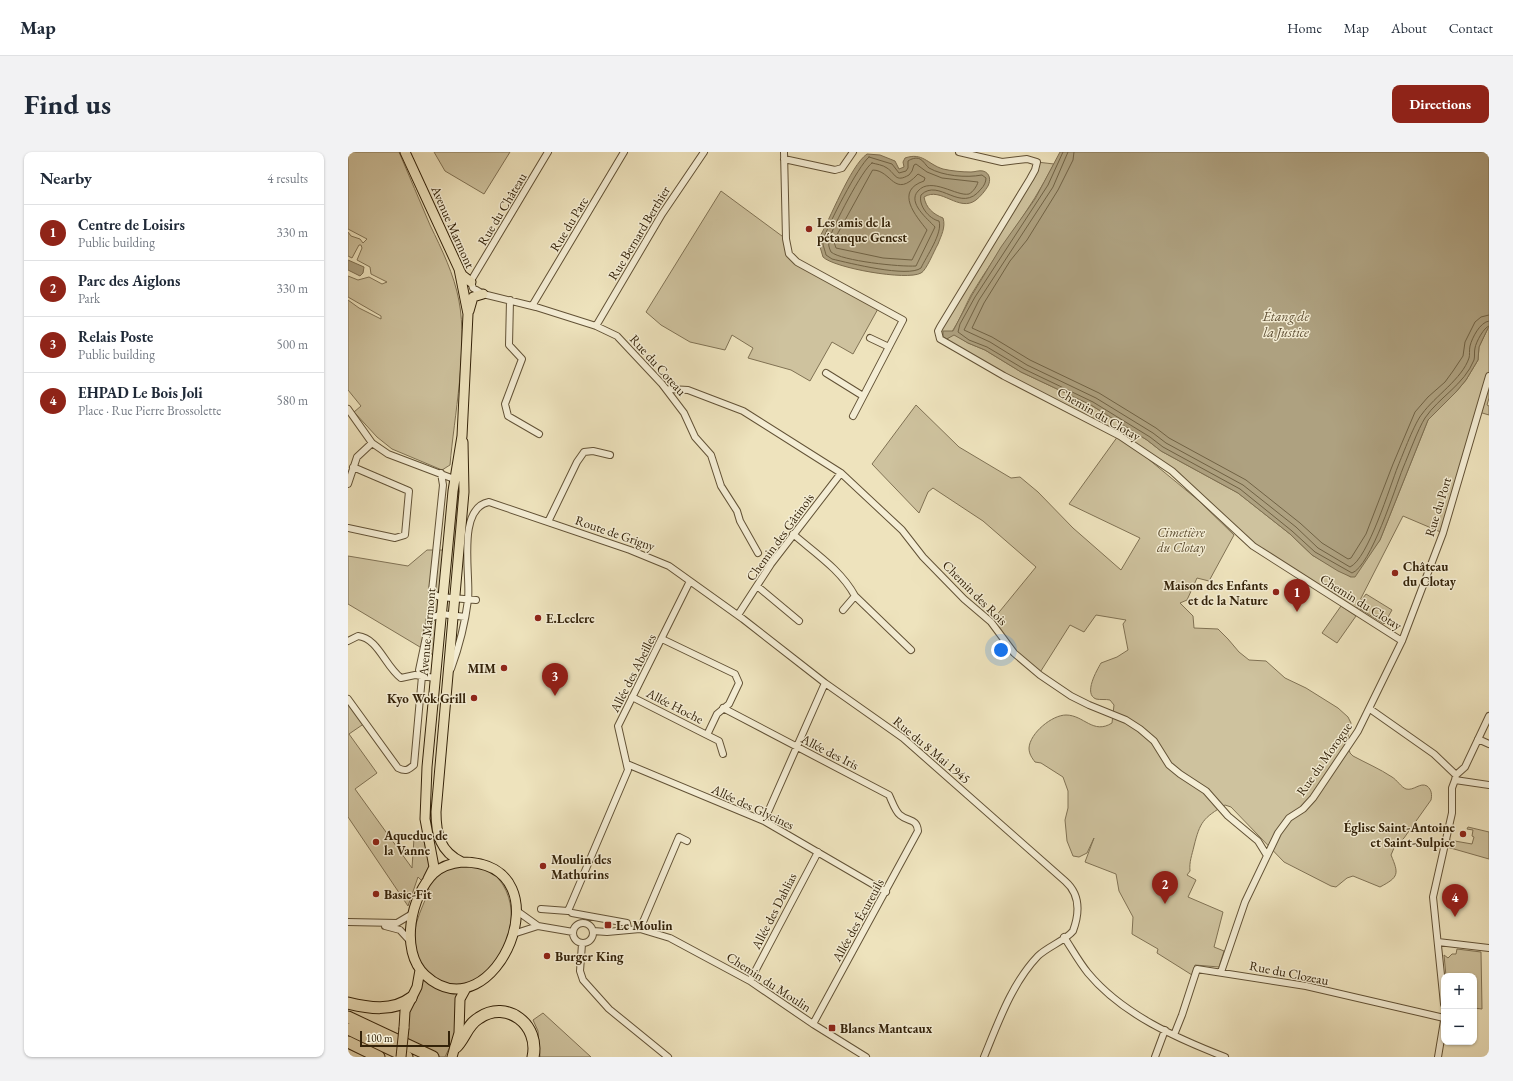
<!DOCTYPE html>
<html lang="en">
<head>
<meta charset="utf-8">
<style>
	:root { --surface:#fff; --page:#f2f2f3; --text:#1f2937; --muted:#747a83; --line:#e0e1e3; --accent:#8f2418 }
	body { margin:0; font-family:"EB Garamond",serif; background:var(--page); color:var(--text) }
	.controls { position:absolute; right:12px; bottom:12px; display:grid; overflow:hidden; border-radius:8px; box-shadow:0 1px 3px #0004 }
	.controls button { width:36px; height:36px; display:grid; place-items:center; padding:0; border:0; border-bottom:1px solid var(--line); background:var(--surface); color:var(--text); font:20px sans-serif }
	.scale { position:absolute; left:12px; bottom:10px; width:90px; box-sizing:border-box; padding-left:4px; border:2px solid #332209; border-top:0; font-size:11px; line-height:14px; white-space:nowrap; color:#332209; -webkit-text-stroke:3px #f4edd4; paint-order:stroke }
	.you { position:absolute; left:653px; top:498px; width:14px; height:14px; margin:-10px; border:3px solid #fff; border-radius:50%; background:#1a73e8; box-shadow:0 0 0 6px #1a73e833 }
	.badge { display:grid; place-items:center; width:26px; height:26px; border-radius:50%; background:var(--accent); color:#fff; font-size:13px; font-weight:700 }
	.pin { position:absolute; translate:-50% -33px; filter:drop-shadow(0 1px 2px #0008) }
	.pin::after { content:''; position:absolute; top:21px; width:14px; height:12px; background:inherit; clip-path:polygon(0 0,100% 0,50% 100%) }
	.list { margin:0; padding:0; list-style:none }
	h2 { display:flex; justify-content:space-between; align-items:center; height:52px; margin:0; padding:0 16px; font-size:17px }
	h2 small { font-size:13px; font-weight:400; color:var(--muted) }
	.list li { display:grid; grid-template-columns:26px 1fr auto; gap:12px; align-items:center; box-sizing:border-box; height:56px; padding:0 16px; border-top:1px solid var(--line) }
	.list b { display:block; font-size:15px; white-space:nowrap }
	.list p { margin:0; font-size:13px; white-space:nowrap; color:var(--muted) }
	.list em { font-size:13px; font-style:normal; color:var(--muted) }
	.map { position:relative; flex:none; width:1141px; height:905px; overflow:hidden; border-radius:8px }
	header { display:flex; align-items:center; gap:24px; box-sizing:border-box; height:56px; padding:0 20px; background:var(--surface); border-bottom:1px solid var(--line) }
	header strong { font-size:19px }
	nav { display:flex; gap:22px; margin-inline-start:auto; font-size:14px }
	.intro { display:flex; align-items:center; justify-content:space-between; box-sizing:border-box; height:96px; padding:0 24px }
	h1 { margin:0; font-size:28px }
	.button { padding:10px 18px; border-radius:8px; background:var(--accent); color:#fff; font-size:14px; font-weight:700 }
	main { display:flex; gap:24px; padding:0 24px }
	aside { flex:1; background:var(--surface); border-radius:8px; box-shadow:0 1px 3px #0004 }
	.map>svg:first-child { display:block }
	.green { fill:#cec29e; stroke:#807254 }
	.water { fill:#aea180; stroke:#7d6e50 }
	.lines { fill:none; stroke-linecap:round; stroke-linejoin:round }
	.shore { stroke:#706244; stroke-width:1 }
	.minor-casing { stroke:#625236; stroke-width:8 }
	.primary-casing { stroke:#332209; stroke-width:11 }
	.motorway-casing { stroke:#332209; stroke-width:13 }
	.minor { stroke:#f4edd4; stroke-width:6 }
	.primary { stroke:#eee3bd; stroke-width:9 }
	.motorway { stroke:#eee3bd; stroke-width:11 }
	.primary-bridge-casing { stroke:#332209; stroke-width:11; stroke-linecap:butt }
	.primary-bridge { stroke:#eee3bd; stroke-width:9 }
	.poi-dot { fill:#8f2418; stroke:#f4edd4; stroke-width:1.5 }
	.labels { text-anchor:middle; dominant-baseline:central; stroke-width:3; stroke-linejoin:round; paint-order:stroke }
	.street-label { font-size:13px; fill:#332209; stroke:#f4edd4 }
	.poi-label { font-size:13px; font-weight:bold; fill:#332209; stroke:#f4edd4; text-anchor:start }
	.park-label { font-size:13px; font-style:italic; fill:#5a4a2e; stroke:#f4edd4 }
	.water-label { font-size:14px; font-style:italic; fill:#5e4e33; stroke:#f4edd4 }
</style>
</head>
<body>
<header>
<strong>Map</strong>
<nav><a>Home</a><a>Map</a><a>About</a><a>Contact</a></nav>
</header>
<div class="intro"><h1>Find us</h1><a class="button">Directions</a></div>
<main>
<aside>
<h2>Nearby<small>4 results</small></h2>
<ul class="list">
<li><span class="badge">1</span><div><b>Centre de Loisirs</b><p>Public building</p></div><em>330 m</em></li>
<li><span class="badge">2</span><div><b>Parc des Aiglons</b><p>Park</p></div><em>330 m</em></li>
<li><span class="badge">3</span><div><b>Relais Poste</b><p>Public building</p></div><em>500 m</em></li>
<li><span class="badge">4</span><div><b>EHPAD Le Bois Joli</b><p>Place · Rue Pierre Brossolette</p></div><em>580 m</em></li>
</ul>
</aside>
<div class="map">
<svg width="1141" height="905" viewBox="0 0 1141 905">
	<rect width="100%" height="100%" fill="#eee3bd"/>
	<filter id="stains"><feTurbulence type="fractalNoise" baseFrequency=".005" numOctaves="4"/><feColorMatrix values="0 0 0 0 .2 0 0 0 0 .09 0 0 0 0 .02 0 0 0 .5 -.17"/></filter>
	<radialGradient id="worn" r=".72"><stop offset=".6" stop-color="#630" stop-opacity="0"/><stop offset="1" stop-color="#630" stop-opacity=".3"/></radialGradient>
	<path class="green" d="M0,0H51C61,24 72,49 82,73C94,98 106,122 111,149C120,196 106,265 102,313L94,318L44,297L29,285L6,260L13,254L0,238V148L11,156L33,167V164L0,145V124L10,128L21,125L34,132L39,130L23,122L22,115L9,108L14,96L13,93H11L4,106L0,104V80L3,84L12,87L15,91L19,87L0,77Z
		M86,0H162L136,42L97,19Z
		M689,10L706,12C682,59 650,98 623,143C615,158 609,176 597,188L606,182L620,191L637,198L673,220L743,253L799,288L813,299L890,341L942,382L964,403L1003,425L1032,388L1080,268L1108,240L1118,228L1130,208L1131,195L1141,174V246L1139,253L1141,254V263L1131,260L1095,381L1055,364L1009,454L1018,442L1044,458L1036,472L1009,455L1007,458L905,394L824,319L782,292L850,348L886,383L861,429L849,426L839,448L832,451L845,464L846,476L870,477L880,487L891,500L901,508L918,509L937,526L958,536L990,556L1000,565L1003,571L999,589L1002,601L1005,604C1018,611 1032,617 1044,625C1049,628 1053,635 1058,637C1066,639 1072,630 1079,634C1084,638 1084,643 1083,648L1056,686L1046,696L1043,703C1051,722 1051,725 1032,735L1005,724L999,726L988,735L983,734L936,710L883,655L877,653C855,666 852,670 846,694C844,703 841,710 842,719L839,723L848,728L840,745L875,760L866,795L876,799L871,815L847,813L844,823L809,801L810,797L784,782L785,765L771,739L768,722L737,710L746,686L739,701L731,705L725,704L719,689L717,668L720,656V639L715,625L693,611L687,610C684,606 681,602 681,596C682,581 704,563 718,563C736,563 745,583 764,571L766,553L762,548C758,547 752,548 748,547C735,542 749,518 753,511L769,505L780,498L775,472L778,468L748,463L736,480L722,473L691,522L666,501L643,470L688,415L635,369L585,336L580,340L571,361L524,312L568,253L611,295L663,326L672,325L690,340L725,376L773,418L792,386L721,352L770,284L595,190L590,179Z
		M373,39L438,87L441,102L531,155L505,202L484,190L462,229L443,218L400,206L405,196L384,183L377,198L342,190L313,173L298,160Z
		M79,398H97L87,504L0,452V404L60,414Z
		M993,454L1008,464L989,491L974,481Z
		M0,548L17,571L1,582L29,621L7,637L64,716L66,686L76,689L82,716L74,729L70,725L60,754L0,665Z
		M1120,675L1141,680V707L1099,695L1101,688L1124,692L1126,685L1124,684L1125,678L1119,677Z
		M116,713C125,715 135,716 143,720C148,722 152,729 155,733C174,764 158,807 130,827C122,832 106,834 98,831C94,830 89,829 86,827C69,817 63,787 69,769C72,759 77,749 81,738L80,735C90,721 100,716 116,713Z
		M1109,797L1133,800L1134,857L1126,856V824H1098L1096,803L1100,806L1104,802H1108Z
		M75,828L91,838L111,841L106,886L97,905H92L59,889L61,860Z
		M195,861L243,905H192L190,879L185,868Z"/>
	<path class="water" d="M712,0H1141V174L1131,195L1130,208L1118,228L1108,240L1080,268L1032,388L1007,425H1003L990,419L964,403L942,382L890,341L813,299L799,288L743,253L673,220L637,198L620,191L606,183L597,188L595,186V179H605L624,143L653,95L687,47Z
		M519,2L532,3L547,9L551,17L556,15L555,10L557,6C575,0 579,12 595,17C604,19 614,20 623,20C627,20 631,18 635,19C642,21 643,28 640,34C637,39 633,44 628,48C611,61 593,34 576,45C578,56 585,62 595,66C598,75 593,84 590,92C586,99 578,119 573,121C559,129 486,116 475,105L470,88C482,68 502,14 519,2Z
		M0,108L16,115L15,121L12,124L0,118Z"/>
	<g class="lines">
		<path class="shore" d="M715,0L700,33L627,145L612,172L610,180L621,188L639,195L676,217L745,250L802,285L815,295L892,337L944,379L967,400L1004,421C1023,414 1047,336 1055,316C1061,302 1070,277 1077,266C1091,245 1116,233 1126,208C1127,204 1126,200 1127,196C1128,190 1136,175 1141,174
			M720,0L705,35L631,148L616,178L642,190L679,213L748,246L805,281L818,291L895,333L948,375L970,396L1002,415C1020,407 1042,334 1050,314C1055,302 1067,270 1074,262C1087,244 1114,227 1121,206C1122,203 1121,198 1122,194C1124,186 1132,170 1141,169
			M726,0L725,8L710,38L679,88L662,109L636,151L624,176L644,185L682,208L751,241L808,276L821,286L898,328L952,371L974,391L1000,407L1003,406L1018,382L1045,312L1067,260L1080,245L1097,230L1105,219L1115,204L1117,190L1127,170L1133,165L1141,163
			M521,5L544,12L551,21L558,19L560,16V9C563,7 568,5 572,7C576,9 578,14 581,16C595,24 618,26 634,23L638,26C638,30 636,34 633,37C613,63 591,25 573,43C570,53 581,67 591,69C595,81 578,105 573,116C560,126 501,111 484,107L478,103C477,98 474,92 475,88C480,73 510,14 521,5Z
			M524,11C528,12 535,13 539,16C548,22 547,31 561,23L564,19L566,13L568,12L579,20L594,26L630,30C629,34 625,40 621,42C609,45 583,24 570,39C559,51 580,67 587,75L568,114C552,115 494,109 483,100C481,96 480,92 481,88C484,76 515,16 524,11Z
			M525,18C544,18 546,48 570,22L577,26L576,29C546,39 568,64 579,78L564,108L535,106L488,96L486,90L490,81Z"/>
		<defs>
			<path id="minor" d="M200,0L124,127L123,130L125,136L135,142L188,155L248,174L269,184L314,232L336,261L347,285L363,303L373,334L389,359L392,369L410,401
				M436,0L438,87L441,102L449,110L555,168L505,264
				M611,0L654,10L679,7L689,10L687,18L682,27L592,175L590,179L592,187L656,224L772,284L824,319L905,394L1054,489
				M436,7L487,18L494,16L505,0
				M162,148L161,193L174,207L157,252L160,264L191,282
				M184,154L276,0
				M248,174L314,62L356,0
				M522,186L541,195
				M478,221L515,244
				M320,238L322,237L340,238L395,259L493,321L554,378L575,405L616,447L643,470L666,501L692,523L723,544L741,553L778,568L792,577L806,589L821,613L832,622L858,639L880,664L910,689L918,702
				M0,257L24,291L40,302L106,327
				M93,321L95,333L84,439L87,443L92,445L128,448
				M0,332L9,305L24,291
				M200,370L229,310L236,300L245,299L262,303
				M0,376L47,386L57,383L61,339L5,315
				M445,382C467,401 493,418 507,444L495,458
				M409,434L451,469
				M507,444L563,498
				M390,463L423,412L493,321
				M0,489L10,484C30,486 37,514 53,526L67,523L87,526
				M103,517C111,495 117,472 120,448C123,424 108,356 141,350L282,398L321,414L395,467L477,531L555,586L717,729C732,742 732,760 725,779C718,788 699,795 690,804C664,831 650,871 636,905
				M284,545L359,583L369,562L381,552L391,531L387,522L314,487
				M0,547L50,616C58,620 60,618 66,613L74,524L71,518L82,466L94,462L117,465
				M375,556L541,643C544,649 547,659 552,663C560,670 569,666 570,679L465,872
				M1022,557L1086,602L1108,623
				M359,583L371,589L375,602
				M1130,587L1141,592
				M279,612L416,669L538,740
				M1107,628L1141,633
				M416,669L477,531
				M193,757L220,759L280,618L270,574L342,429
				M169,759L190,774
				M224,761L279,771L280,778
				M0,770L49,771L64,762
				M225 781a10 10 0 1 1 20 0a10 10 0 1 1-20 0Z
				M37,774L52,778L62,789
				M292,777L331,685L339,689
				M245,779L259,780L292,777L322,786L402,829L465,872L518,905
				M165,782L190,774L225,780
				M716,785C724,797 731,810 740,821C774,862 828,886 877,905
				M1090,790L1141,796
				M234,792L232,819L235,828L261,857L320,905
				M873,820L897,750L930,681L941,666L955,657L965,646L1010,579L1054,489L1095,381L1141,224
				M402,829L470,700
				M1096,852L1085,745L1104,661V636L1107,628L1108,623L1117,615L1141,564
				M826,883L834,863L849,817L958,834L1096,866
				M807,905L817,878
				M1090,905L1096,869"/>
			<path id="primary" d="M57,0L111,117L120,162L114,284L105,339L79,615L77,667L86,715L80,727
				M112,119L114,123L123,130
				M121,159L125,145L135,142
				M114,710C92,700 88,682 88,660L116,340L115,290
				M114,710C223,710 146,887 77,823C51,799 63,743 86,721C94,714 104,711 114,710Z
				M56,876L57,859L69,835L72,818
				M104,905L111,881L112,847L118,836"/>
			<path id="motorway" d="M0,851C20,856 45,860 63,846
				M0,865L85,905
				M0,877L59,905
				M0,890L31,905
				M108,895C117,886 119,873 131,866C159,847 192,873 185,905"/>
		</defs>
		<use href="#minor" class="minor-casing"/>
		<use href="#primary" class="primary-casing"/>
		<use href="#motorway" class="motorway-casing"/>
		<use href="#minor" class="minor"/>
		<use href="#primary" class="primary"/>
		<use href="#motorway" class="motorway"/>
		<defs>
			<path id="primary-bridge" d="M53,905L56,876"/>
		</defs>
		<use href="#primary-bridge" class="primary-bridge-casing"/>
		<use href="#primary-bridge" class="primary-bridge"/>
	</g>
	<g class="poi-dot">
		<circle cx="461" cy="77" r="4"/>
		<circle cx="1047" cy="421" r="4"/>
		<circle cx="928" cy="440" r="4"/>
		<circle cx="190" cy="466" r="4"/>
		<circle cx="156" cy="516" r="4"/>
		<circle cx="126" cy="546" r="4"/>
		<circle cx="1115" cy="682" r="4"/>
		<circle cx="28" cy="690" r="4"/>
		<circle cx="195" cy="714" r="4"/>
		<circle cx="28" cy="742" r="4"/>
		<rect x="256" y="769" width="8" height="8" rx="2"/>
		<circle cx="199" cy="804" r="4"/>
		<rect x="480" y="872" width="8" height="8" rx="2"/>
	</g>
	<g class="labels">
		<g class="street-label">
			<text transform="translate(154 57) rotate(-59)">Rue du Château</text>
			<text transform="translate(221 72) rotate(-59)">Rue du Parc</text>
			<text transform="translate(105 75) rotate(66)">Avenue Marmont</text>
			<text transform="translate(291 81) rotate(-59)">Rue Bernard Berthier</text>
			<text transform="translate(310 213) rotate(48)">Rue du Coteau</text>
			<text transform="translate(751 262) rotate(30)">Chemin du Clotay</text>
			<text transform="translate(1090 355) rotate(-73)">Rue du Port</text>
			<text transform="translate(267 381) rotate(19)">Route de Grigny</text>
			<text transform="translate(432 385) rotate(-54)">Chemin des Gâtinois</text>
			<text transform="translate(627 441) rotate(45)">Chemin des Rois</text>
			<text transform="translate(1013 450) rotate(32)">Chemin du Clotay</text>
			<text transform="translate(79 480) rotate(-85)">Avenue Marmont</text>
			<text transform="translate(285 521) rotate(-63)">Allée des Abeilles</text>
			<text transform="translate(327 554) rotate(27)">Allée Hoche</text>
			<text transform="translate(584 598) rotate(40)">Rue du 8 Mai 1945</text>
			<text transform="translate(482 600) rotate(27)">Allée des Iris</text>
			<text transform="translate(976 607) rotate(-55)">Rue du Morogue</text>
			<text transform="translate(405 655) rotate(25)">Allée des Glycines</text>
			<text transform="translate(426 759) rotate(-63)">Allée des Dahlias</text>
			<text transform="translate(510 768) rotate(-61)">Allée des Écureuils</text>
			<text transform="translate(941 821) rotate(11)">Rue du Clozeau</text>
			<text transform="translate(421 830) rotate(33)">Chemin du Moulin</text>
		</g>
		<g class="poi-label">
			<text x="469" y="70">Les amis de la<tspan x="469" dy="15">pétanque Genest</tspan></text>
			<text x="1055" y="414">Château<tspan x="1055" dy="15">du Clotay</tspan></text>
			<text x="920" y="433" text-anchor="end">Maison des Enfants<tspan x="920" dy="15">et de la Nature</tspan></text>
			<text x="198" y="466">E.Leclerc</text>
			<text x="148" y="516" text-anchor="end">MIM</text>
			<text x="118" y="546" text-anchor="end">Kyo Wok Grill</text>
			<text x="1107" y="675" text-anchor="end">Église Saint-Antoine<tspan x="1107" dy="15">et Saint-Sulpice</tspan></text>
			<text x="36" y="683">Aqueduc de<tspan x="36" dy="15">la Vanne</tspan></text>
			<text x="203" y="707">Moulin des<tspan x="203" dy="15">Mathurins</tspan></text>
			<text x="36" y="742">Basic-Fit</text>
			<text x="268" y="773">Le Moulin</text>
			<text x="207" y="804">Burger King</text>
			<text x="492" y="876">Blancs Manteaux</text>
		</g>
		<g class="park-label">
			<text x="833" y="380">Cimetière<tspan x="833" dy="15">du Clotay</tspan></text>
		</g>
		<g class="water-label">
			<text x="938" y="164">Étang de<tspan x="938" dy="16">la Justice</tspan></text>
		</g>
	</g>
	<rect width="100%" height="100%" filter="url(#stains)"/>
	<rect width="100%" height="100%" fill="url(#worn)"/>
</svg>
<div class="controls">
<button>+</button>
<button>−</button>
</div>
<div class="scale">100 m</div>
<div class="you"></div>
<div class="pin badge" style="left:949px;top:460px">1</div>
<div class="pin badge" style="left:817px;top:752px">2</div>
<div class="pin badge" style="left:207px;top:544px">3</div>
<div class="pin badge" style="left:1107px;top:765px">4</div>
</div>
</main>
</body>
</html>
